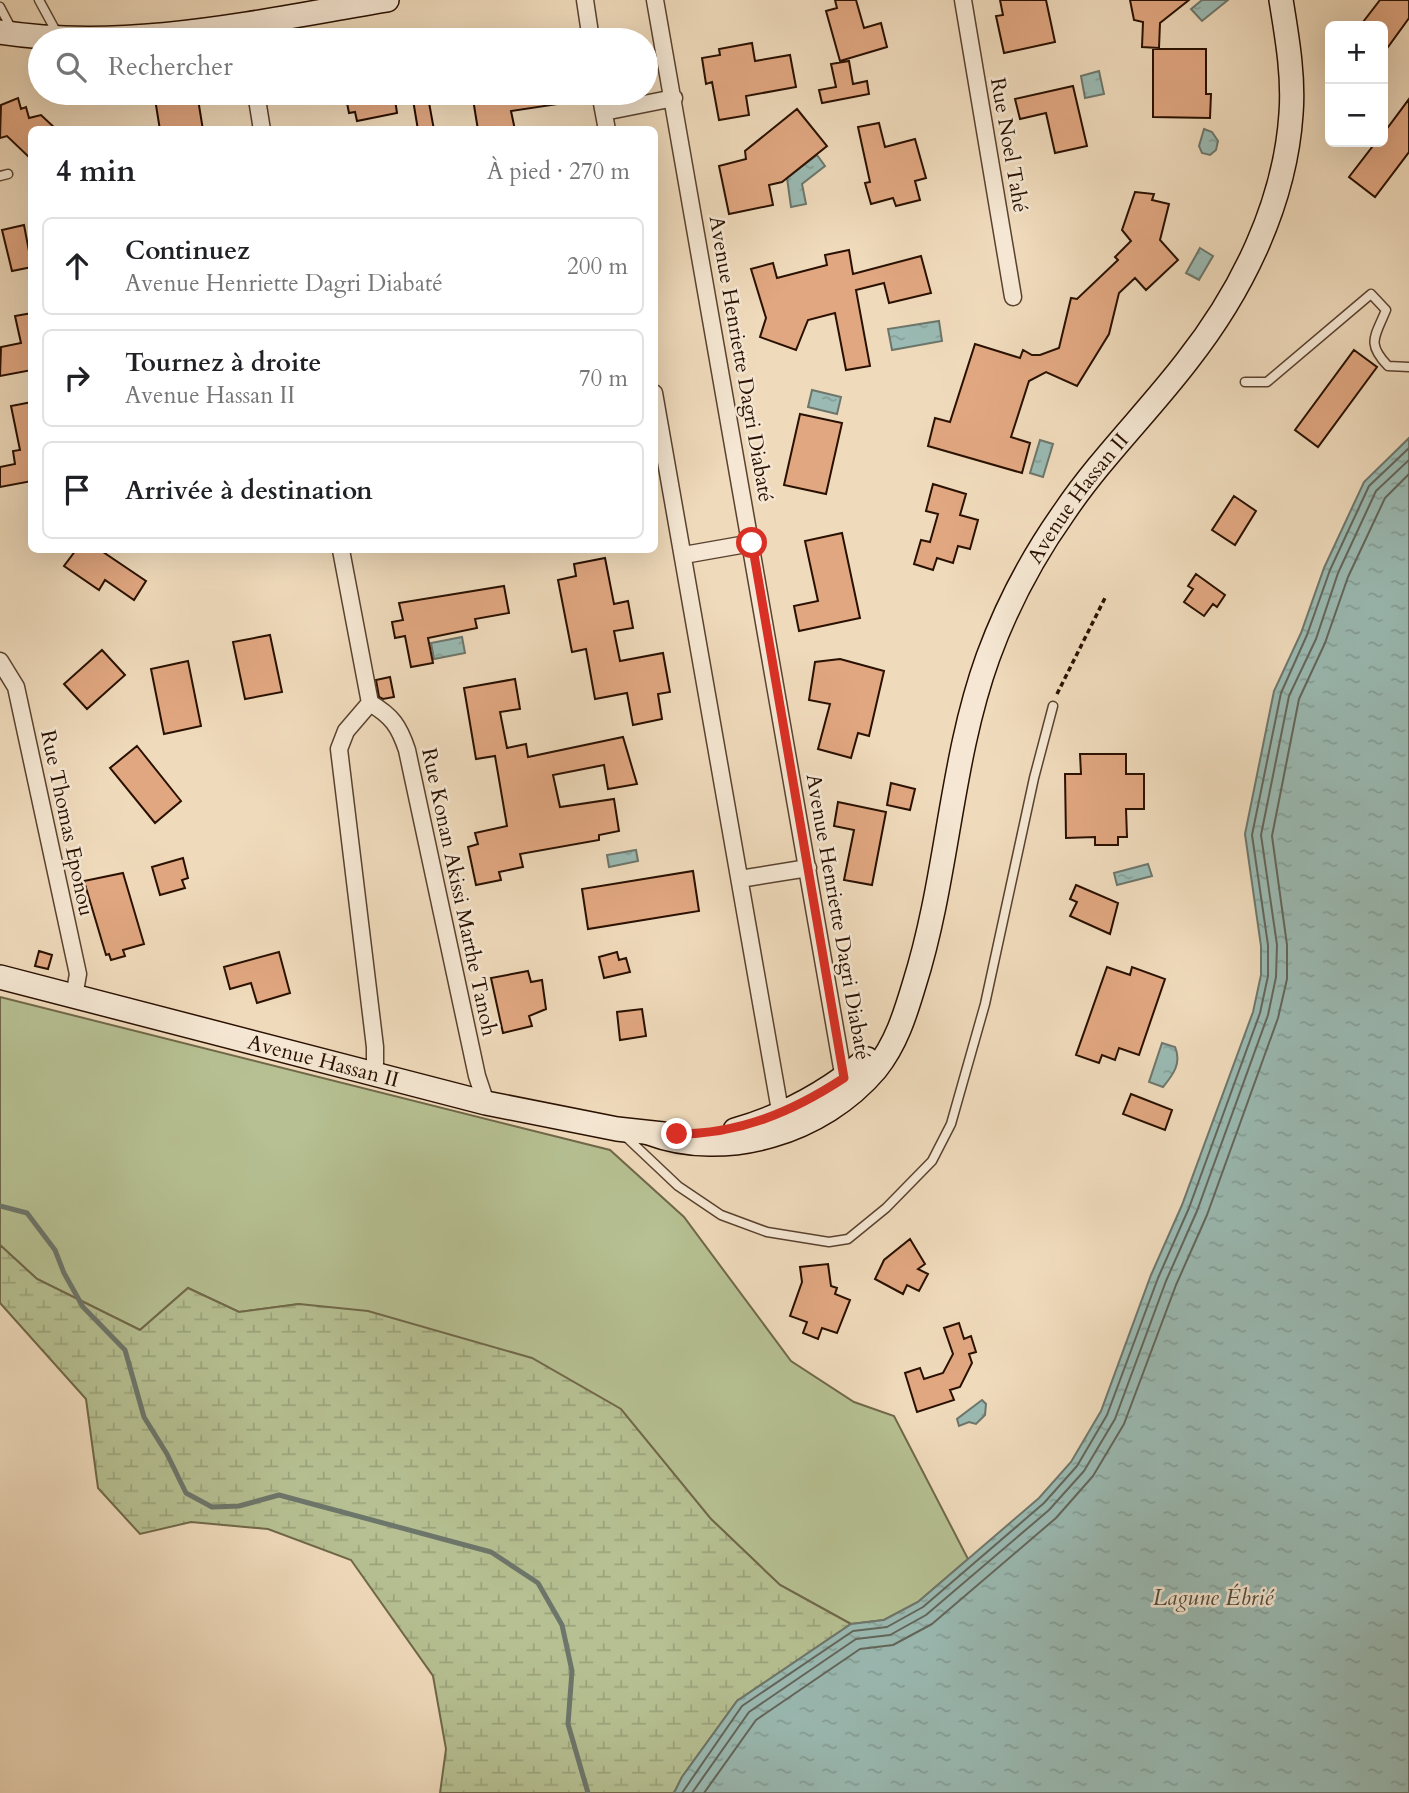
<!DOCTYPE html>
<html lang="fr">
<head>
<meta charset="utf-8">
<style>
	:root { --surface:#fff; --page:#f2f2f2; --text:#202124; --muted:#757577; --line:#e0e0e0 }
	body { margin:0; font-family:Cardo,serif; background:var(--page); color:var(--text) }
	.controls { position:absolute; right:21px; top:21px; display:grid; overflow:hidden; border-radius:10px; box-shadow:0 7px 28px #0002 }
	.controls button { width:63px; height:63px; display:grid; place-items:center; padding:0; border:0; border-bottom:2px solid var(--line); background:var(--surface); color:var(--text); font:35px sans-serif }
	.stop { position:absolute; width:21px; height:21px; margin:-16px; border:5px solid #d93025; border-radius:50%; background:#fff }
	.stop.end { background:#d93025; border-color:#fff; box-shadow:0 2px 7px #0008 }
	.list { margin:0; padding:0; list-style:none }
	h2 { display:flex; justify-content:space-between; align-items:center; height:91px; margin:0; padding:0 28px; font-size:30px }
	h2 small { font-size:23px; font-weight:400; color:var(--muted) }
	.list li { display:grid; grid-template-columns:46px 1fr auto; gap:21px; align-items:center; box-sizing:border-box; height:98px; margin:0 14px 14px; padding:0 14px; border:2px solid var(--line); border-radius:10px }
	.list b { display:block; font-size:26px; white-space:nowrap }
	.list p { margin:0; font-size:23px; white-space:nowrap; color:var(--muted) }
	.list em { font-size:23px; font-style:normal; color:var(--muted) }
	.icon { flex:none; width:38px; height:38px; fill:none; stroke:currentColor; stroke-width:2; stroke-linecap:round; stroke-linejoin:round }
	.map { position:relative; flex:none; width:1409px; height:1793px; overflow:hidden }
	.search { position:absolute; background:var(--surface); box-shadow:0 7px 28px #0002; left:28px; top:28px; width:630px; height:77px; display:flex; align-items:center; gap:18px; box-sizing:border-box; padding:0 24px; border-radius:38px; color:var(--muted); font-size:26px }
	.panel { position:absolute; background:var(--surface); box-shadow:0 7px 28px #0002; left:28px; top:126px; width:630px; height:427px; border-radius:10px }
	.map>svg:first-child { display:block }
	.green { fill:#b6c092; stroke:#706849; stroke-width:2 }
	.wetland { fill:url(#wetland-marsh); stroke:#706849; stroke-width:2 }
	.water { fill:url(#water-ripples); stroke:#6d766b; stroke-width:2 }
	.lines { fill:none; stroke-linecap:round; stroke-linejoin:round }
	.shore { stroke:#62655a; stroke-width:2 }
	.stream { stroke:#6d766b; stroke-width:5 }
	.building { fill:#e1a781; stroke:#291000; stroke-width:2 }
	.lane-casing { stroke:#5a422f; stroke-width:11 }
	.street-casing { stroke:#5a422f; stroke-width:19 }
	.secondary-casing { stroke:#291000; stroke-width:26 }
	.path { stroke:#291000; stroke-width:3.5; stroke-dasharray:5 3.5; stroke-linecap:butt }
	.lane { stroke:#f5e7d3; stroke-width:8 }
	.street { stroke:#f5e7d3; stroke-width:16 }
	.secondary { stroke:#f5e7d3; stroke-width:23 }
	.route { stroke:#d93025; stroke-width:9 }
	.labels { text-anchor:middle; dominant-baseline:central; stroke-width:5; stroke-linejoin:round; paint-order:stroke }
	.street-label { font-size:21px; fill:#291000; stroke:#f5e7d3 }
	.water-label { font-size:23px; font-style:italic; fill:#514c3f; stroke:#f5e7d3 }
</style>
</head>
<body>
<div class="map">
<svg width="1409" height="1793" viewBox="0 0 1409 1793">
	<defs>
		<pattern id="wetland-marsh" width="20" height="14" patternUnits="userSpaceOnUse" patternTransform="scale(1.75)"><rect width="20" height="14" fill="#b6c092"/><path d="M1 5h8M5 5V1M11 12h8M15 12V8" fill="none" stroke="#9ca47c"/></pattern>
		<pattern id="water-ripples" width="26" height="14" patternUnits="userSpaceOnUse" patternTransform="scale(1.75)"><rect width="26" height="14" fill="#9abab3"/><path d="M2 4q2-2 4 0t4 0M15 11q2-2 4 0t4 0" fill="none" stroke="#859f98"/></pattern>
	</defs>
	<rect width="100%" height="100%" fill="#efdabb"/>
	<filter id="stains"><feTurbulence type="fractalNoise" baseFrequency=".00286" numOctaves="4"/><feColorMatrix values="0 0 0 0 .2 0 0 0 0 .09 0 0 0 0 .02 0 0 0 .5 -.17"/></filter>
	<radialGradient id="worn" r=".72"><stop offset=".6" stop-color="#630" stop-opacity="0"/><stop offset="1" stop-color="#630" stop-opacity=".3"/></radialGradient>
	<path class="green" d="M0,997L610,1150L684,1217L791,1361L854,1402L894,1416L968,1559L918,1602L884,1620L851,1624L780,1585L711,1519L299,1304L239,1312L188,1288L140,1330L37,1279L0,1245Z"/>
	<path class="wetland" d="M0,1245L37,1279L140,1330L188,1288L239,1312L299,1304L368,1311L532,1358L621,1409L711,1519L780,1585L851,1624L737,1701L682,1777L674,1793H440L446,1749L433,1676L351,1560L268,1529L191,1522L140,1534L98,1488L86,1399L0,1303Z"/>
	<path class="water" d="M1202,0H1228L1202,21L1191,9Z
		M1099,71L1104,94L1085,98L1081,76Z
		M1204,129L1212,132L1218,141L1216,150L1210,155L1202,153L1199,146Z
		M817,155L825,166L802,184L806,204L791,207L787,178Z
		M1200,248L1213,256L1199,280L1186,273Z
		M939,321L942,341L892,350L888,329Z
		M812,390L841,397L837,414L808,407Z
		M1409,438V1793H674L682,1777L737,1701L851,1624L884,1620L918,1602L1039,1498L1071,1462L1101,1411L1151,1275L1182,1205L1253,1012L1261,975V946L1245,834L1274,691L1301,633L1324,568L1364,482Z
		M1040,440L1053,444L1043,477L1030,473Z
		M462,637L465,653L434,659L431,643Z
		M636,850L638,861L609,867L607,855Z
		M1148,864L1152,876L1117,885L1114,873Z
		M1162,1043L1175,1047C1182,1063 1173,1075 1163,1087L1149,1082Z
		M982,1400L986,1404L985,1415L976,1424L969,1422L959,1426L957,1419Z"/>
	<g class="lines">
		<path class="shore" d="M682,1793L742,1706L853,1631L887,1627L923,1607L1044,1503L1077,1466L1107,1415L1158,1278L1189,1208L1260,1013L1268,976V945L1252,835L1281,693L1307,635L1330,570L1369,486L1409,448
			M692,1793L749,1712L856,1639L890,1635L926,1615L1049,1510L1084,1471L1115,1419L1166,1281L1197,1211L1268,1015L1276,977L1277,945L1261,835L1289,696L1316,639L1338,573L1376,491L1409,460
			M704,1793L756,1720L860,1649L893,1645L932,1624L1056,1518L1093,1476L1124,1424L1176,1285L1207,1215L1278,1018L1287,979V945L1272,836L1299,699L1325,643L1348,577L1385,498L1409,474"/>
		<path class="stream" d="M0,1206L27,1213L55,1250L64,1273L83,1307L125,1350L144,1417L167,1454L186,1493L212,1507L239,1506L279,1495L491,1552L538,1583L562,1625L572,1671L568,1724L588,1793"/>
	</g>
	<path class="building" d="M835,0H856L864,28L881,23L887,47L840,61L826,11L837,8Z
		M1000,0H1046L1055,42L1004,53L996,16L1003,15Z
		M1130,0H1189L1160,23L1159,48L1142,47L1143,22L1134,20Z
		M1380,0H1409V18L1383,54V26H1360Z
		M752,43L755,61L790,55L796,87L746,96L749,115L719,120L712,82L706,84L702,58L720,55L719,49Z
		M1153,49H1206V94H1211L1210,118L1153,117Z
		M849,61L853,84L867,81L869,94L822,103L819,90L836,87L831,64Z
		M1073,86L1087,146L1055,153L1046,113L1020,119L1015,99Z
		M197,93L203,130H160L155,99Z
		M345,93H394L397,113L357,121L355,112L349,113Z
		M472,93H577L578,101L511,111L515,130H478Z
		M428,97L434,130H418L413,100Z
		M18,98L21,109L26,107L29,118L41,115L57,130H32V160L7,136L0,138L1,105Z
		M1409,99V152L1375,197L1349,177L1376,142H1383V134Z
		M797,109L827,146L782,182L769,185L773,205L729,214L719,166L746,159L745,151Z
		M879,123L885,147L915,139L926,178L915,181L920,200L896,206L893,198L871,204L865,183L870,182L858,127Z
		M1135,192L1154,194L1152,200L1169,204L1160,240L1178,260L1146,290L1135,278L1119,293L1109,334L1077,386L1046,372L1029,381L1011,437L1030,443L1022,473L928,446L935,418L950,422L975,344L1020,358L1023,350L1032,355H1040L1059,348L1071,298L1077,299L1118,260L1115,257L1131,241L1122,230Z
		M24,225L32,267L12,271L2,230Z
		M849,250L853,274L921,256L931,293L889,303L884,283L856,290L870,366L846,370L835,313L808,320L796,350L760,337L766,318L751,269L773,263L777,278L827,265L825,255Z
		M32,313V370L0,376L1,347L21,343L15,316Z
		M1354,350L1377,367L1318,447L1295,430Z
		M32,402V481L0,487V467L15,464L13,451L20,450L11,406Z
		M800,414L842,423L826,494L784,485Z
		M933,484L966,494L960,515L978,520L970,549L958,546L953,563L937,558L933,570L914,564L921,540L930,542L938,514L926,511Z
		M1234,496L1256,511L1235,545L1212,530Z
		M842,533L860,618L799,631L794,606L818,601L805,541Z
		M76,550H100L146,581L134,600L105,580L99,590L64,566Z
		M605,558L614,604L628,601L633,628L614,631L620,661L663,653L670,692L658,694L662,719L633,725L627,693L595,699L586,649L572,652L558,580L576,576L574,564Z
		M1196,574L1225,595L1217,607L1213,604L1204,616L1184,602L1193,589L1188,586Z
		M504,586L509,613L475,619L477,628L428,638L433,663L411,667L405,636L395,638L392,622L403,620L399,603Z
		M270,635L282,692L245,699L233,642Z
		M102,650L125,675L87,709L64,684Z
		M840,659L884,671L869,736L858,733L851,758L818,749L830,704L809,700L815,662Z
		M188,661L201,726L164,734L151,669Z
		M390,677L394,697L383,699L379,697L376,680Z
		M515,679L520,709L500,712L507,748L526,744L528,757L623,737L637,784L608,789L604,765L553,775L560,807L614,799L619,831L599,835V840L520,854L523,867L499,872L501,880L476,885L468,847L478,844L475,833L507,826L495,756L476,759L464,688Z
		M137,746L181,801L155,823L110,768Z
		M1080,754H1126V774H1144V809H1126L1127,837H1118V845H1095V837L1066,838L1065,774H1081Z
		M891,783L915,789L910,810L887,805Z
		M838,802L886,812L872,885L844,880L854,830L834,826Z
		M183,858L188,878L182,880L185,888L160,895L152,867Z
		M693,871L699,911L588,929L582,889Z
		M123,873L144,944L123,950L125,956L111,960L109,954L106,955L84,881Z
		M1076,885L1118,903L1110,934L1070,916L1077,902L1070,899Z
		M39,951L52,955L48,969L35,966Z
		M279,952L290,993L257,1003L251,983L230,989L224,967Z
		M617,952L619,960L626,958L630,972L604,978L599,957Z
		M1107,967L1130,975L1132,967L1165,979L1139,1055L1119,1048L1115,1060L1102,1055L1099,1063L1076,1055Z
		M528,971L531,982L542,980L546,1009L529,1016L532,1026L503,1033L491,978Z
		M642,1009L646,1036L620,1040L617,1012Z
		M1131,1094L1172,1110L1165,1130L1123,1114Z
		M910,1239L925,1264L918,1269L928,1274L919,1291L907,1285L903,1294L875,1279L884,1260Z
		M828,1264L831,1286L837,1288L835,1294L850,1300L837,1333L822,1328L818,1339L803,1333L807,1322L790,1316L802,1282L800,1267Z
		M959,1323L964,1339L971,1336L976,1352L969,1354L972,1363L960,1387L950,1390L954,1400L917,1412L905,1373L920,1368L924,1379L943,1373L953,1354L944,1328Z"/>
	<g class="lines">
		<defs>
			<path id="lane" d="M39,0L58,35
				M0,7L11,28
				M0,176L8,174
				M1245,382H1267L1371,294L1386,310C1375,337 1366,343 1388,366L1409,367
				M624,1135L678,1186L721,1215L767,1232L829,1242L848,1239L886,1208L932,1161L951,1124L985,1004L1034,778L1053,706"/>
			<path id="street" d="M585,0L591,40
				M655,0L845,1085
				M963,0L1013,297
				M256,93L262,130
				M600,93L607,130
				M604,112L674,98
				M654,393L782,1122
				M341,550L370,703C392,716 399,726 407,750L477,1076L486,1103
				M684,555L752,543
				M0,661L16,687L78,974L74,997
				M370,703L346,731L339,749L375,1047V1073
				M740,879L808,868"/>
			<g id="secondary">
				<path d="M0,32C129,52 260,21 387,0"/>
				<path id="s1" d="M0,977L486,1103L617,1129L663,1134"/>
				<path d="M735,1130C784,1116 828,1092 867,1059"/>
				<path id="s2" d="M649,1133C726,1162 823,1132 876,1069C896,1044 905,1015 914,985C948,878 950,762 988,657C1007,605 1033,556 1065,511C1101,458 1148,412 1187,361C1242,291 1285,204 1291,114C1294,76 1287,37 1281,0"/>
			</g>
		</defs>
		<use href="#lane" class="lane-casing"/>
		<use href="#street" class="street-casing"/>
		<use href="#secondary" class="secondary-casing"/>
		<path class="path" d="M1057,694L1106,596"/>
		<use href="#lane" class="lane"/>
		<use href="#street" class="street"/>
		<use href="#secondary" class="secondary"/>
	</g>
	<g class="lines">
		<path class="route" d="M677,1134C740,1134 792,1112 844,1078L752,543"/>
	</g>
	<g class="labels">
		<g class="street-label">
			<text transform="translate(1009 145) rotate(80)">Rue Noel Tahé</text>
			<text transform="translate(741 359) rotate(80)">Avenue Henriette Dagri Diabaté</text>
			<text stroke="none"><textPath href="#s2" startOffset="863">Avenue Hassan II</textPath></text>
			<text transform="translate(67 823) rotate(78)">Rue Thomas Eponou</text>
			<text transform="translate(459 892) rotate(78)">Rue Konan Akissi Marthe Tanoh</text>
			<text transform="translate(838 917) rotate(80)">Avenue Henriette Dagri Diabaté</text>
			<text stroke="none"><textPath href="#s1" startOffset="334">Avenue Hassan II</textPath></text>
		</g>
		<g class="water-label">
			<text x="1213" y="1597">Lagune Ébrié</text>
		</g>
	</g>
	<rect width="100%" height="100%" filter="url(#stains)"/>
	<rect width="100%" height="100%" fill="url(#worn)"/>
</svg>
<div class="controls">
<button>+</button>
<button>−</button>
</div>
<div class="stop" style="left:752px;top:543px"></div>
<div class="stop end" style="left:677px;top:1134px"></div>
<div class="search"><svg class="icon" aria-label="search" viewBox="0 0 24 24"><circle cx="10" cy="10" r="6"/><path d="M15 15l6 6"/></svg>Rechercher</div>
<section class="panel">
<h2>4 min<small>À pied · 270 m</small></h2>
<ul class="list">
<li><svg class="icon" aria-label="ahead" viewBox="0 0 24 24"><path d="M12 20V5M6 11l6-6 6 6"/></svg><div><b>Continuez</b><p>Avenue Henriette Dagri Diabaté</p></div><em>200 m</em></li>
<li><svg class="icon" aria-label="right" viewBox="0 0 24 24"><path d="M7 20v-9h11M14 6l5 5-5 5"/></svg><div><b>Tournez à droite</b><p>Avenue Hassan II</p></div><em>70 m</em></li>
<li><svg class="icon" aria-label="arrive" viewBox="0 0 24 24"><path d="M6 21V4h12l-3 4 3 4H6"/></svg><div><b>Arrivée à destination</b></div></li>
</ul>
</section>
</div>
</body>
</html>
